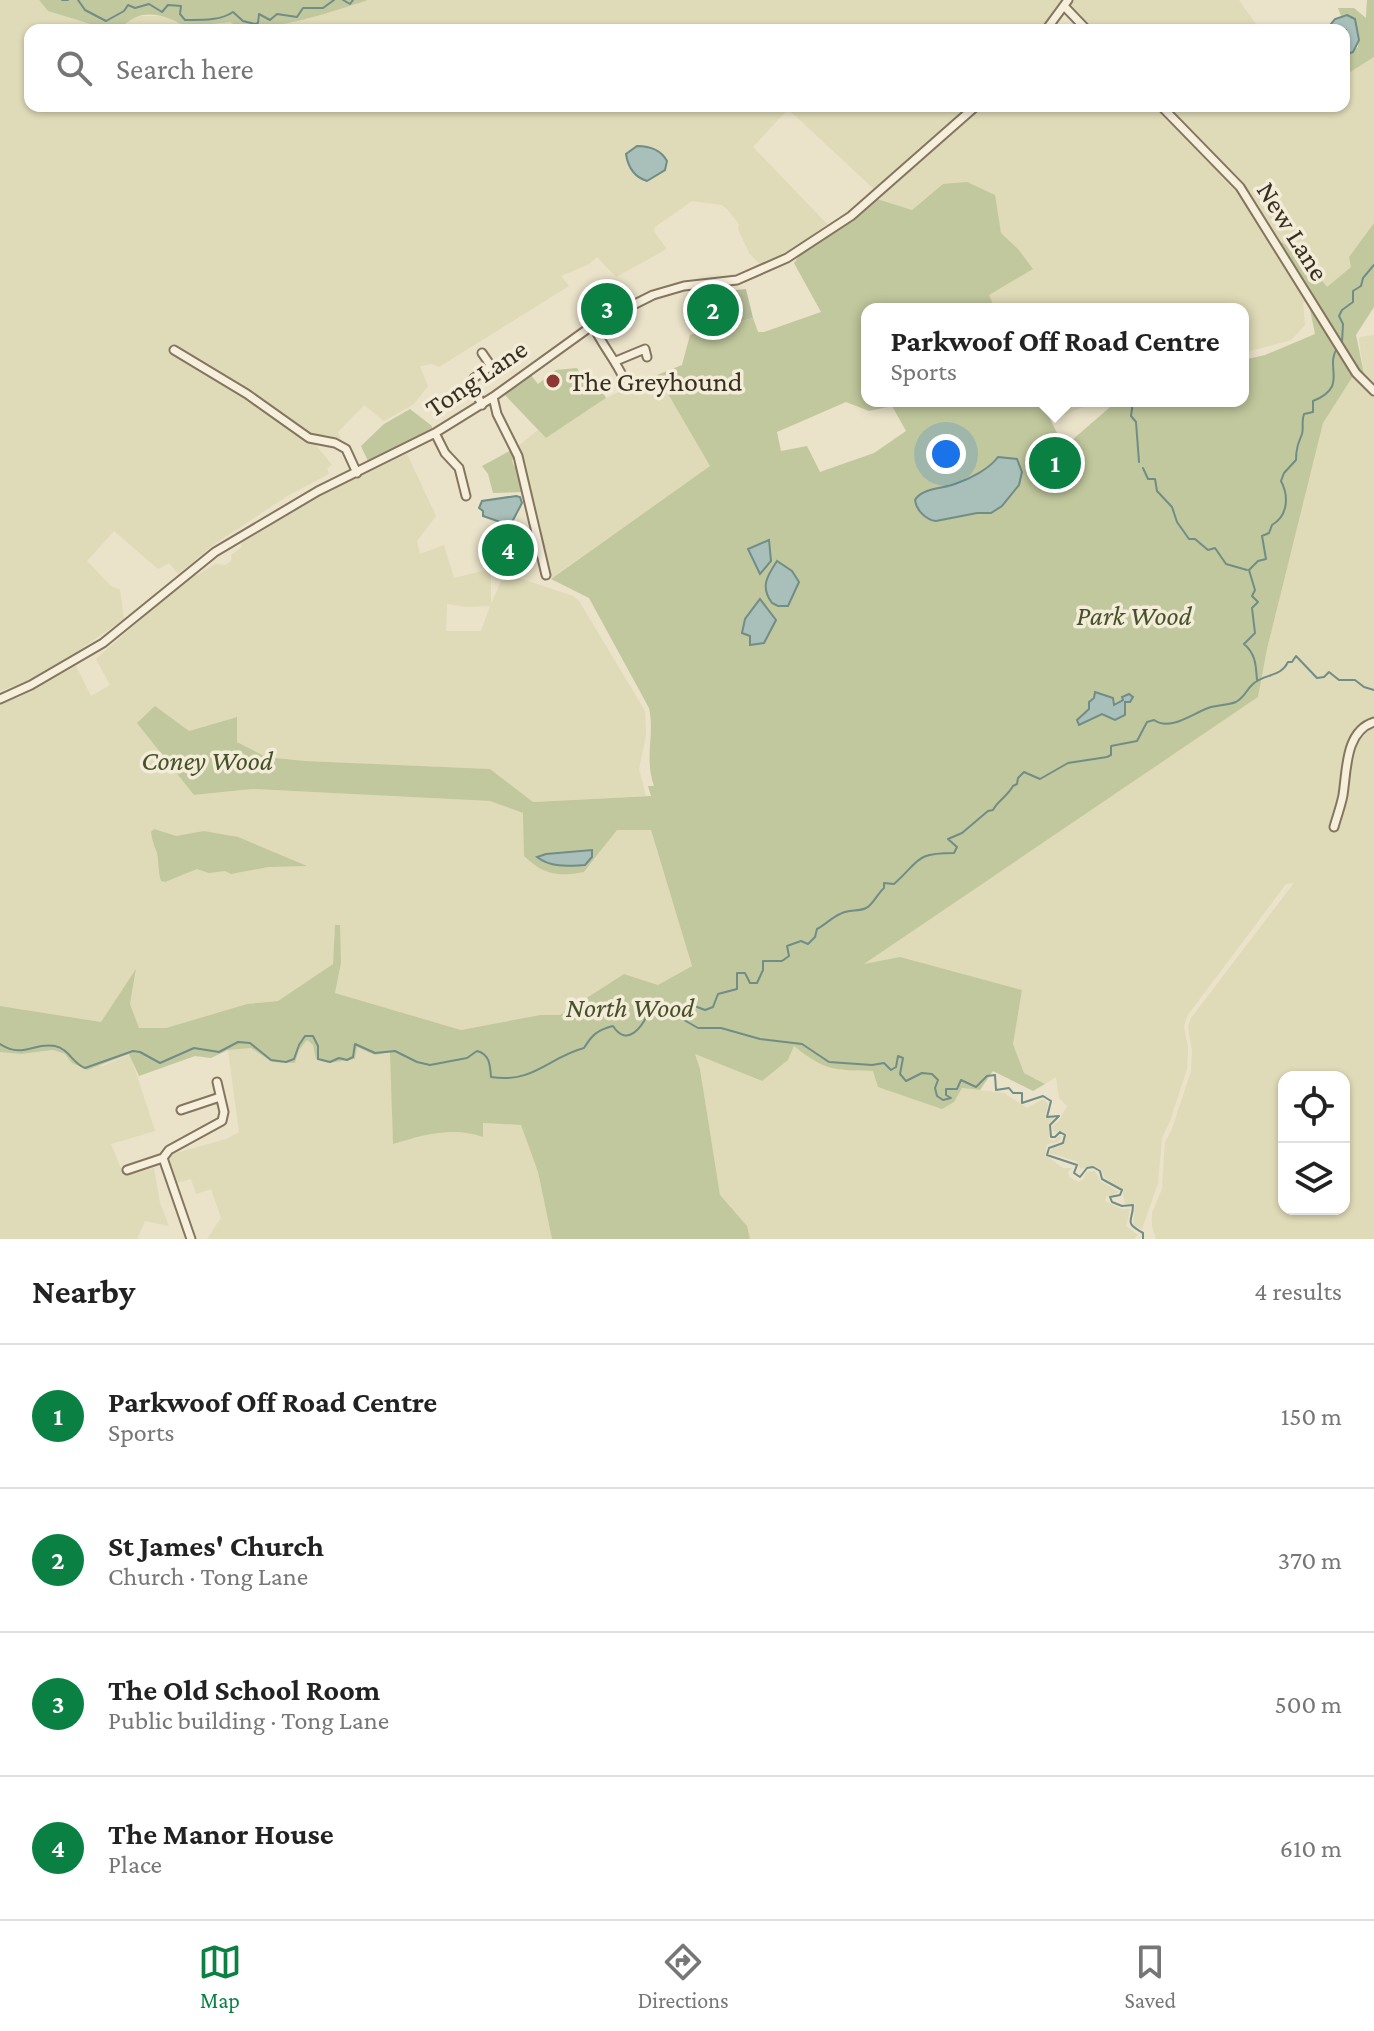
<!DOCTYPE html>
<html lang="en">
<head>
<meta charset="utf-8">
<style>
	:root { --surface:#fff; --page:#f2f2f2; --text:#222; --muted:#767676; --line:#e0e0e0; --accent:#0b8043 }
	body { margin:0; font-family:"Crimson Pro",serif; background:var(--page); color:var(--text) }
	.controls { position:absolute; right:24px; bottom:24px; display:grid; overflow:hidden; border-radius:16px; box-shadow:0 2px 6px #0004 }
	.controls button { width:72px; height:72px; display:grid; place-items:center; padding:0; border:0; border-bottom:2px solid var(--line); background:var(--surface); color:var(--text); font:40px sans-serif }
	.you { position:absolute; left:946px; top:454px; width:28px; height:28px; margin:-20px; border:6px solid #fff; border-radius:50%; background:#1a73e8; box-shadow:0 0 0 12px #1a73e833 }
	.badge { display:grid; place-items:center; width:52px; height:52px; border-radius:50%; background:var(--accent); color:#fff; font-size:26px; font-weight:700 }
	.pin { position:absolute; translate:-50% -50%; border:4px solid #fff; box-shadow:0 2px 8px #0006 }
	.popup { position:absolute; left:861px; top:303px; width:388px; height:104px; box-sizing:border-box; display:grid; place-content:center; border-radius:16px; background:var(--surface); filter:drop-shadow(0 2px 6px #0005); font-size:26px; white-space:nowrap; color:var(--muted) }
	.popup b { font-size:30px; color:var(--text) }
	.popup::after { content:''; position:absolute; left:50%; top:100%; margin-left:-16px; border:16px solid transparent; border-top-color:var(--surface) }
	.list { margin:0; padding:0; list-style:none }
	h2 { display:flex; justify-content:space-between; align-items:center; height:104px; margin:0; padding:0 32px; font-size:34px }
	h2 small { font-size:26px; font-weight:400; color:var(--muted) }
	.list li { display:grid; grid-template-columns:52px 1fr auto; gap:24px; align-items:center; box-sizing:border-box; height:144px; padding:0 32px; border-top:2px solid var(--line) }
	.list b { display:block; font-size:30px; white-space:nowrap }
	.list p { margin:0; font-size:26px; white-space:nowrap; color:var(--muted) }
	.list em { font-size:26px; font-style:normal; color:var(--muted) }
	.icon { flex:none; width:44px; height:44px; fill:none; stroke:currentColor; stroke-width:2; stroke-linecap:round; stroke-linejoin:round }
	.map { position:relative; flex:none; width:1374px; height:1239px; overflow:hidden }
	.search { position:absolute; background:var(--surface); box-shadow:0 2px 6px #0004; left:24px; right:24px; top:24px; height:88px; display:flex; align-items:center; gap:20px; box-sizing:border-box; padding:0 28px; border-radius:16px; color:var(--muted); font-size:30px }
	.sheet { height:680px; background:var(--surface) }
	nav { display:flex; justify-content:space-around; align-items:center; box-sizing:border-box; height:112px; border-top:2px solid var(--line); background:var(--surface); font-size:22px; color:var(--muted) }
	nav a { display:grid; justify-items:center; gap:4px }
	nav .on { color:var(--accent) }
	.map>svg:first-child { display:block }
	.farmland { fill:#dfdab7; fill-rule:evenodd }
	.green { fill:#c1c89d; fill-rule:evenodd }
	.cemetery { fill:#b8be9c }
	.water { fill:#a9bfb9; stroke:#708d87; stroke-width:2 }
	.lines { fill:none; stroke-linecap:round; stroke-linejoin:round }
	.stream { stroke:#708d87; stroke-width:2 }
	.minor-casing { stroke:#85755f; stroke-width:11 }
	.minor { stroke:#f6efdb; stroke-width:7 }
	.poi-dot { fill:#8e3835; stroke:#f2ecd8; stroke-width:3 }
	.labels { text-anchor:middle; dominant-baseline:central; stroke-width:7; stroke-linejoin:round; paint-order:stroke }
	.street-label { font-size:28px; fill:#372d21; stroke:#f2ecd8 }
	.poi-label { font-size:28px; fill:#372d21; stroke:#f2ecd8; text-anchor:start }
	.park-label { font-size:28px; font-style:italic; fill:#46512a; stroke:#f2ecd8 }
</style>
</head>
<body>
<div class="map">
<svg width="1374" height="1239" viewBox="0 0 1374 1239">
	<rect width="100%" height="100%" fill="#eae2c9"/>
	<path class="farmland" d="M0,0H39L48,11L110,30H30V106H665L661,108L699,109L695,106H972L876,191L788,109L753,147L827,224L800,244L761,265L749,253L738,229L739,224L727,209L722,205L692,201L655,227L654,231L666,248L665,250L616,277L597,257L589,264L561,276L569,286L439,367L432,364L420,366L428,386L414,404L384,421L364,405L338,432L342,443L316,440L315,444L332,465L327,468L329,474L289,495L213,545L178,574L169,563L158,569L114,531L87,561L111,586L120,590L124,619L62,662L30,680L0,691Z
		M368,0H1064L1042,30H117L137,16H171L185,27L353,5Z
		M1073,0H1239L1260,30H1091L1070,9Z
		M1374,57V223L1349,257L1351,267L1327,288L1305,258L1277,239L1248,190L1167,106H1344V76Z
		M984,106H1155L1238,191L1259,220L1308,300L1303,303L1305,325L1291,340L1243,353V309H995L988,295L1018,249L1001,233L994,195L943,184L912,210L877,199Z
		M1374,335V388L1364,374L1359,340L1360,337Z
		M657,375L710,466L553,577H549L517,447L538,430L546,438L606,398Z
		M1353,375L1374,393V720L1359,725L1352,736L1339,818L1347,796L1352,757L1361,732L1374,726V1239H1156L1152,1226V1213L1162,1189L1165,1142L1172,1129L1191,1071L1192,1051L1188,1027L1191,1018L1294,883L1286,884L1187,1016L1184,1027L1188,1048L1187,1069L1170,1121L1162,1138L1158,1183L1142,1229L1133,1226L1135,1204H1125L1122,1189L1105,1178L1101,1169L1093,1166L1081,1169L1076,1161L1049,1153L1054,1147L1063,1145L1065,1141L1063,1131L1054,1132L1052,1126L1059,1121L1067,1106L1059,1098L1056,1077L1045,1084L1024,1073L1013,1044L1022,990L861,966L1258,697L1267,649L1323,422ZM1284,1077H1344V1209H1284Z
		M1041,401H1097L1051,421Z
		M407,454L436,516L417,541L420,554L444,545L454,578L491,569V604L501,581L519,578L573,596L579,601L645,711L646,736L639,769L646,796L533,802L490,769L305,761L266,757L237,742L236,717L189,731L194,795L252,789L490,801L523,813L585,872L617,830H651L692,966L658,985L624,974L560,1015H540L461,1030L335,993L341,963L335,925L333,964L278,1001L247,1004L166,1028H138L130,1004L136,972L101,1022L0,1006V704L19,697L76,666L91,696L110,685L96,659L194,573L196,576L215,564L226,565L232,560L231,555L242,547L241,543L319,496ZM447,604L467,607L490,606L481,631H446Z
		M307,1040L313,1045L357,1047L391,1052L393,1143L442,1132L465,1130L482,1136V1123L521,1125L538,1172L552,1239H207L221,1218L211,1189L196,1194L191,1179L173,1184L166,1163L169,1155L226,1139L239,1132L228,1050L251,1048L272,1062H296L299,1050Z
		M794,1045L841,1070L873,1071L954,1102L962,1088L1004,1093L1027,1108L1043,1099L1048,1104L1045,1118L1055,1117L1049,1123V1139L1054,1141L1060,1135L1061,1138L1058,1142L1047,1144L1045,1155L1063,1168H1072L1068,1172L1069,1177L1079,1182L1084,1179L1086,1172L1095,1171L1100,1181L1119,1192L1106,1197L1105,1201L1122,1209H1130L1126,1226L1138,1235L1134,1239H750L746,1226L720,1195L700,1069L694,1053L761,1081L788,1060Z
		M53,1050L65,1054L79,1067L103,1066L130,1054L155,1131L111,1144L124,1176L154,1168L160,1203L169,1226L145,1221L137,1239H0V1052L21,1054Z"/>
	<path class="green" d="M39,0H368C340,9 252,40 230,22L185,27C172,17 149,10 134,18C125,23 121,30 110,30L48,11Z
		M1367,0H1374V57L1344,76V56L1358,47C1360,32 1357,25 1347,15L1341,16L1338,8H1354L1366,18Z
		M967,182L995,195L1001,233L1018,249L1033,269L989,295L995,309H867V401H1041L1064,447L1117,401H1243V360L1265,355L1315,334L1308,300L1312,297L1277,239L1305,258L1327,287L1351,267L1349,257L1374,223V307L1356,335L1364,374L1353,376L1323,423L1267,649L1258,697L864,964L900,957L1022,990L1013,1044L1024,1073L1045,1084L1033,1091L993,1071L980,1090L962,1088L954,1102L942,1109L878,1087L873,1071C834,1070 825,1071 794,1046L788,1060L762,1081L695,1054L700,1069L720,1195L747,1226L750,1239H552L538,1172L521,1125L483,1123V1137C453,1126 423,1135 393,1144L390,1052L375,1055L357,1047L355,1059L329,1063L316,1059L313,1045L307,1040L299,1050L295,1063L272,1062L251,1048L228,1050L211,1058L195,1056L139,1076L129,1054L87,1070L72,1063L65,1054L53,1050L21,1054L0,1052V1006L101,1022L136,969L130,1004L139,1028H166L247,1004L278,1001L333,964L335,925H340L341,963L335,993L461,1030L540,1015H560L624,974L658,985L692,966L651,830H617L584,872C556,877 545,875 524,856L523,813L490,801L252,789L194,795L137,723L155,706L189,731L237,717V742L266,757L305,761L490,769L533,802L651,796L648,786H654C644,757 655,736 649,708L589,598L551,579L710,466L657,375L682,365L690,335L753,318L758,332H764L821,312L794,263L801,253L850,221L877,199L912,210L943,184ZM846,402L869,411L892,406L906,431L874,453L820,472L807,446L781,451L777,432Z
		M577,368L591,393L600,388L606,398L546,438L504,394L530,374L538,384L556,370Z
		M410,409L432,426V429L368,461L361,446L384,424Z
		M513,449L515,459L512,460L514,466L517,465L524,492L493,493L488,474L482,466Z
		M154,829L176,836L204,831L238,837L307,866L268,867L231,874L225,871L209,873L197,869L165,882L161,881C158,872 159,862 157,853C154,845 152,840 151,832Z"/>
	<path class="cemetery" d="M746,289L753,318L698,333L692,294Z"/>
	<path class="water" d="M1347,15L1355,19L1359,40L1353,52L1344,56L1346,30H1326L1335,19Z
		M637,146C649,146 661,150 667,161L665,170L647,181C634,177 628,167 626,154Z
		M998,457L1017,459L1022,472L1019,485L1002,506L991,513H977L936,521C926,520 916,510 915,500C922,488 942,489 955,484C970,479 989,469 998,457Z
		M516,496L520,497L522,503L512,522L503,523L483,516V511L479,508L482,501Z
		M769,540L771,561L760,574L748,549Z
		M777,561L792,571L799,582L788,606H778L772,603C760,587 767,576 777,561Z
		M760,599L776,620L764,643L750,645V636L742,633L745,619Z
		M1095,692L1113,698L1114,705L1123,700L1122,697L1129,694L1133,697L1130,702H1125V715L1115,720L1102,714L1079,725L1077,720L1089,709V702L1094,698Z
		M592,850V857L585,865C569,866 551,868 537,857L546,854Z"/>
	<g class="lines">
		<path class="stream" d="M62,0H68
			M78,0L85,10L106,21L124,11L128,5L135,8L149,4L162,12L168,5L181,6L180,14L185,20C201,20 220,21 233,12L243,21L255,24L258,23L259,14L270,20L277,14L297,17L303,8H323L334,0
			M343,0L350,4L353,0
			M1342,342L1343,324L1339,316L1342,310L1353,302V291L1361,286L1363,278L1374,265
			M1133,401L1131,416L1136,422L1139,462
			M1143,468L1148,479H1155L1157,491L1172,507L1177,522L1189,539H1195L1208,550L1215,548L1226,564L1247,570
			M1257,681C1256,666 1256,654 1244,644L1255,633L1252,608L1258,602L1252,596L1255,590L1249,570L1258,561L1266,559L1262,536L1269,533L1272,525C1288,516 1289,496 1281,481L1284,473L1296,460C1296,449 1298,444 1302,434C1304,427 1301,422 1304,414L1313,412V401C1350,386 1323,367 1338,347
			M681,1011L692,1005L705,1010L713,1007L718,994L737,989V973H745L750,983H757L763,970V961H782L789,956L787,946L801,941L808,944L815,937L817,929C825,925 831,918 840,914C849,909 858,912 866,908C872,906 878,893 884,888V883L894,884C921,860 914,853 954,853L957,847L948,839L962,833L988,811L993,810C998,800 1007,797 1013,786L1017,784L1018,778L1024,772L1040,779L1068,763L1107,757L1111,755V746L1137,741L1147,722L1154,720C1171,732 1194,712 1211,707C1219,705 1228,705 1236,702C1245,697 1246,690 1253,684C1265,673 1280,678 1288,662H1292L1296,656L1317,678L1324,677L1329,672L1339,680H1355L1364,687L1374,690
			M682,1012L684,1020L698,1028H721L760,1039L802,1044L829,1062L872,1065L884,1063L891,1070L896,1067L898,1056L903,1058L900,1074L906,1081L922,1073L932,1074L938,1080L935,1088L937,1096L943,1100L951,1098L946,1095V1089H957L961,1080L976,1087L987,1076L995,1075L996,1090L1009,1088L1013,1093H1022V1103L1043,1096L1051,1101L1047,1117L1059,1116L1050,1125L1051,1137H1055L1060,1132L1065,1135L1063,1143L1049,1148L1047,1155L1077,1165L1074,1173L1080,1177L1087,1168L1093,1167L1100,1171L1102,1179L1122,1190L1120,1195L1110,1197L1112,1202L1122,1206L1133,1205C1133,1222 1123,1222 1143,1233V1239
			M0,1044C24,1059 33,1042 55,1046C69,1049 73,1064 85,1068L133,1051L140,1052L160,1063L194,1048L219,1052L238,1042L250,1043L271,1060L286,1062L294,1059L299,1045L305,1036H313L318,1046V1059L330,1062L339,1058L347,1060L353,1057L355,1044L375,1053L395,1051L417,1062L430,1065L467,1058L477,1051C490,1054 490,1066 491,1077C533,1084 549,1057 584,1048C592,1035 597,1030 613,1026C627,1048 643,1027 649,1010L670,1007L680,1010"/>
		<defs>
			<path id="minor" d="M1064,6L1087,30
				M1046,30L1068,0
				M1161,106L1240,187L1356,373L1374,391
				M593,325C601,344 615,359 624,379
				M174,350L247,394L309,438L335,443L346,449L357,473
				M616,361L645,349L647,357
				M493,397L497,414L518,456L546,575
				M482,405L471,383L474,378L491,366L482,353
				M435,433L445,453L459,468L466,496
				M0,699L31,685L103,643L215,552L318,491L435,433L493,397L593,325L653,295L684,286L737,280L787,258L851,216L976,106
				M1334,827C1337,816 1341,806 1343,795C1347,770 1345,731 1374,722
				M181,1110L220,1097
				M163,1158L169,1150L222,1121L224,1112L217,1082
				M163,1158L191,1239
				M127,1170L163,1158"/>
		</defs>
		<use href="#minor" class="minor-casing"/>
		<use href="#minor" class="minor"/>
	</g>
	<circle class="poi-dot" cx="553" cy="381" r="8"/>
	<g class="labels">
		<g class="street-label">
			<text transform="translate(1293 231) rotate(58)">New Lane</text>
			<text transform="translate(476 378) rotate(-34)">Tong Lane</text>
		</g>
		<g class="poi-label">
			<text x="569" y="381">The Greyhound</text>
		</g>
		<g class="park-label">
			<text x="1134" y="615">Park Wood</text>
			<text x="207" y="760">Coney Wood</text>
			<text x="630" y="1007">North Wood</text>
		</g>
	</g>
</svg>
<div class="controls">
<button><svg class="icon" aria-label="locate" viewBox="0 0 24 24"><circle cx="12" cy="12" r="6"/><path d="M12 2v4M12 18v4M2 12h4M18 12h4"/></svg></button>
<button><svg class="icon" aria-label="layers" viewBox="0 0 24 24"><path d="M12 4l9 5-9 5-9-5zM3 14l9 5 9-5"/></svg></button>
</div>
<div class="you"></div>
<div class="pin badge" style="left:1055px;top:463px">1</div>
<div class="popup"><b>Parkwoof Off Road Centre</b>Sports</div>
<div class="pin badge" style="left:713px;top:310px">2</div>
<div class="pin badge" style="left:607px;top:309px">3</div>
<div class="pin badge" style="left:508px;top:550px">4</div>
<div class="search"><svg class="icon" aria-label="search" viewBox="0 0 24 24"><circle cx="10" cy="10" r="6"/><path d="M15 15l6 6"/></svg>Search here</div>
</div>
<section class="sheet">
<h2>Nearby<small>4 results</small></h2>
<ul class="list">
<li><span class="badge">1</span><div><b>Parkwoof Off Road Centre</b><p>Sports</p></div><em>150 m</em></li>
<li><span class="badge">2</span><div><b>St James' Church</b><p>Church · Tong Lane</p></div><em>370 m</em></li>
<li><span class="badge">3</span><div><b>The Old School Room</b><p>Public building · Tong Lane</p></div><em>500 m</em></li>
<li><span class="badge">4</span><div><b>The Manor House</b><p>Place</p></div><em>610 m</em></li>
</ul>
</section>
<nav>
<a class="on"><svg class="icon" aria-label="map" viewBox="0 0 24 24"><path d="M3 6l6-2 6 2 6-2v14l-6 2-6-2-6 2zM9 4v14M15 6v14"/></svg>Map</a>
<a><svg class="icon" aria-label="directions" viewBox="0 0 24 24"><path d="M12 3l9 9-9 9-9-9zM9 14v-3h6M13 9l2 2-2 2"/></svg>Directions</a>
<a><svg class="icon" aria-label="saved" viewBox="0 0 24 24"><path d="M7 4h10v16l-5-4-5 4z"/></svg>Saved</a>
</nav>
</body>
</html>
